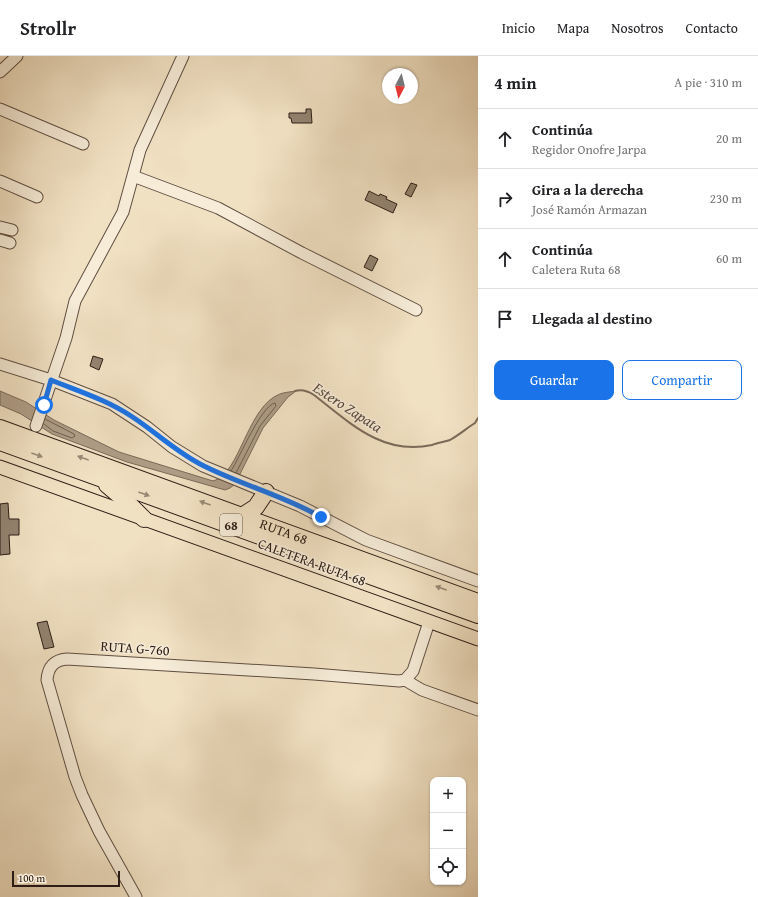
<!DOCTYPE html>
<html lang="es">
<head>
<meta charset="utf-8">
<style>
	:root { --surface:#fff; --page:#f2f2f2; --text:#202124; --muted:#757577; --line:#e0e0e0; --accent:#1a73e8 }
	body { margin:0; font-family:"Gentium Book Plus",serif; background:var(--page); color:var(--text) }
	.controls { position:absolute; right:12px; bottom:12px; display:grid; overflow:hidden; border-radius:8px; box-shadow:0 1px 3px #0004 }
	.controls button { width:36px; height:36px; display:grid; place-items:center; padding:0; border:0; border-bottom:1px solid var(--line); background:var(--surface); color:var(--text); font:20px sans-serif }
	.compass { position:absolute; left:382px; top:12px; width:36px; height:36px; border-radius:50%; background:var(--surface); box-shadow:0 1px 3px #0004; rotate:187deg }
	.scale { position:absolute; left:12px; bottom:10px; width:108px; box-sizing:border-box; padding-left:4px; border:2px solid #2e1d16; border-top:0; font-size:11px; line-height:14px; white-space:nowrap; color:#2e1d16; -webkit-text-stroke:3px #f6ecd8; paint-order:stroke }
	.stop { position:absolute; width:12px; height:12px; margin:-9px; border:3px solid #1a73e8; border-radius:50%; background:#fff }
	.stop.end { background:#1a73e8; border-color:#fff; box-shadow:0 1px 4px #0008 }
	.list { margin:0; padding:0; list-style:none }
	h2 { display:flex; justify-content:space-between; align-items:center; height:52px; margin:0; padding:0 16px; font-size:17px }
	h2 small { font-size:13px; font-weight:400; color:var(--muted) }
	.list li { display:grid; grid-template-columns:26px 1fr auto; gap:12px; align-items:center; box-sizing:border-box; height:60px; padding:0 16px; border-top:1px solid var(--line) }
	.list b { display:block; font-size:15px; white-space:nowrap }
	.list p { margin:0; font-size:13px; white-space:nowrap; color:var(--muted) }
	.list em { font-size:13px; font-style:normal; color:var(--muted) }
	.actions { display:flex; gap:8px; padding:12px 16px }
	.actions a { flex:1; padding:9px 0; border:1px solid var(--accent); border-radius:8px; text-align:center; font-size:14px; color:var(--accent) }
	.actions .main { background:var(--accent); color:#fff }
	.icon { flex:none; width:22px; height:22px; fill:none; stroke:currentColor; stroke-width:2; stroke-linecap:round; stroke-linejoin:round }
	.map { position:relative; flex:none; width:478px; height:841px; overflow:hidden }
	header { display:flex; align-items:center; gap:24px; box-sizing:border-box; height:56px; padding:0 20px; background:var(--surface); border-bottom:1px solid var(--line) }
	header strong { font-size:19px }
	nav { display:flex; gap:22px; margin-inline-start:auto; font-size:14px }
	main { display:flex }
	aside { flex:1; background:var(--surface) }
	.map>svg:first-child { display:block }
	.water { fill:#af9e88; stroke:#7b6a5a }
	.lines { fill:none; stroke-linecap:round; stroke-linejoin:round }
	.shore { stroke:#6e5e4f; stroke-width:1 }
	.stream { stroke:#7b6a5a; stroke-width:2 }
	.building { fill:#938370; stroke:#2e1d16 }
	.minor-casing { stroke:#5f4e41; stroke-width:13 }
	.major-casing { stroke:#2e1d16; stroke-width:15 }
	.highway-casing { stroke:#2e1d16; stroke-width:18 }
	.minor { stroke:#f6ecd8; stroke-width:11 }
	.major { stroke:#f1e1c3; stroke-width:13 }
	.highway { stroke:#f1e1c3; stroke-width:16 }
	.oneway { fill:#998975 }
	.route { stroke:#1a73e8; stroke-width:5 }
	.labels { text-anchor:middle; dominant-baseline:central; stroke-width:3; stroke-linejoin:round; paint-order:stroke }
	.shield { fill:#f6ecd8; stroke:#6a5b50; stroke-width:1 }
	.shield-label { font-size:13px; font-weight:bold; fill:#2e1d16 }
	.street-label { font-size:14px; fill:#2e1d16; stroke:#f6ecd8 }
	.water-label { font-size:15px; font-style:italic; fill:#5b4a3e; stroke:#f6ecd8 }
</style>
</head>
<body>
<header>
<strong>Strollr</strong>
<nav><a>Inicio</a><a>Mapa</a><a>Nosotros</a><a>Contacto</a></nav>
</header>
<main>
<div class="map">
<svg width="478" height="841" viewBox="0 0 478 841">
	<rect width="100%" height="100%" fill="#f1e1c3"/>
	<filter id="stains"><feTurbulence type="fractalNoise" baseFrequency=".005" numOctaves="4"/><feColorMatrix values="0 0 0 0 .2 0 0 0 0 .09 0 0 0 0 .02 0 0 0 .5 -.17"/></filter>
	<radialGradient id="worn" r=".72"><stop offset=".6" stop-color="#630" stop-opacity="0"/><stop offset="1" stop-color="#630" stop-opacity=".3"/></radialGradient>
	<path class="water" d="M0,335L26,346L54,364L119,396L213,425C240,419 247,350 280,338C285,336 291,336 296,335L288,341L263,372L235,428L230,432L225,434L127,406L52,378L21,358L0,349Z"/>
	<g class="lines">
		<path class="shore" d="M44,368L53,375L72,382L75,380L74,378L45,363
			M231,415C240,401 261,350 275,347L276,350L260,370L236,417"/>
		<path class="stream" d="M295,335C302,333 308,335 314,339C350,367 383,400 432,389C437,387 444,386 450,384C459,379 467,372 475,367L478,362"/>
	</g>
	<path class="building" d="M306,53H311L312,67H292L291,62H289V57H306Z
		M411,127L417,129L411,141L405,138Z
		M369,135L379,140L380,138L387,141L386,143L397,148L393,157L365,144Z
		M370,199L378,203L372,215L364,211Z
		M93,300L103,303L99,314L90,310Z
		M8,447L9,463H19V479H9L10,498L0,499V448Z
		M47,565L54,591L44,593L37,567Z"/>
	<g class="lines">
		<defs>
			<path id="minor" d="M0,16L17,0
				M0,53L83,88
				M133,120L218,152L302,197L416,254
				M0,125L37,141
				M0,171L12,174
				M0,184L10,187
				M0,308L51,324L112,348L147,371L172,391L203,410L300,450L366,484L478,525
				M36,370L66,282L75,245L123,156L140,94L183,0
				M405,624L422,634L478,654
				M136,841L99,775L82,739L75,721L47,624C48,610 55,604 67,603L314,618L399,625L405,624L413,615L429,566"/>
			<path id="major" d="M0,411L478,583"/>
			<g id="highway">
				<path id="s1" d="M0,372L478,546"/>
				<path d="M0,386L478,559"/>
				<path d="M107,429L127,446L144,463"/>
				<path d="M242,460L256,451L266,436"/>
			</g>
		</defs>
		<use href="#minor" class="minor-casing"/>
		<use href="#major" class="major-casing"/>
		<use href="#highway" class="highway-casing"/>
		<use href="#minor" class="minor"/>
		<use href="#major" class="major"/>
		<use href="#highway" class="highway"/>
	</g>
	<defs><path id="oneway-solid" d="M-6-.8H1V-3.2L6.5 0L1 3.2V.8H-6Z"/></defs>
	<g class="oneway">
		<use href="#oneway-solid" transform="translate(37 399) rotate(20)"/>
		<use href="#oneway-solid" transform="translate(83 402) rotate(-160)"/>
		<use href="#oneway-solid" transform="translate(144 438) rotate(20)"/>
		<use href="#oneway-solid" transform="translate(205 447) rotate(-160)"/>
		<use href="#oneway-solid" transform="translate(441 532) rotate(-160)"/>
	</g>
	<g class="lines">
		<path class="route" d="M44,349L51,324C78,335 107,344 131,360C156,376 177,397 204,410C242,429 284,440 321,461"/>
	</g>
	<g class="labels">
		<rect class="shield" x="220" y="458" width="22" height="22" rx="3"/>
		<g class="shield-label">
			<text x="231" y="469">68</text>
		</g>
		<g class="street-label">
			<text stroke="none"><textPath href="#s1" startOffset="302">RUTA 68</textPath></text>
			<text transform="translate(312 506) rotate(20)">CALETERA RUTA 68</text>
			<text transform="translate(135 592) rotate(4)">RUTA G-760</text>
		</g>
		<g class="water-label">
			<text transform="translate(348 351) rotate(33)">Estero Zapata</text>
		</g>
	</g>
	<rect width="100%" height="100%" filter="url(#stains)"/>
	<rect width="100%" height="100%" fill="url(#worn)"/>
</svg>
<div class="controls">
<button>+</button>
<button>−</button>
<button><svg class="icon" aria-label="locate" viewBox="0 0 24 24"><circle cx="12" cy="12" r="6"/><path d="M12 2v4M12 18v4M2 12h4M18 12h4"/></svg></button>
</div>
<svg class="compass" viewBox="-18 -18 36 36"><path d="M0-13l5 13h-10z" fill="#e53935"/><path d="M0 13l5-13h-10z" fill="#757577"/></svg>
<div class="scale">100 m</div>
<div class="stop" style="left:44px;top:349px"></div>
<div class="stop end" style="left:321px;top:461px"></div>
</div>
<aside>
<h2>4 min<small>A pie · 310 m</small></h2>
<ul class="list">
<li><svg class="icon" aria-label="ahead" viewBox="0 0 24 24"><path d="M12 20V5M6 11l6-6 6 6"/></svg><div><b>Continúa</b><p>Regidor Onofre Jarpa</p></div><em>20 m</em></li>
<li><svg class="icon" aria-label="right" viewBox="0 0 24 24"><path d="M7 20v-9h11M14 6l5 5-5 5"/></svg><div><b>Gira a la derecha</b><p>José Ramón Armazan</p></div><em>230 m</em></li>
<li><svg class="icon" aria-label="ahead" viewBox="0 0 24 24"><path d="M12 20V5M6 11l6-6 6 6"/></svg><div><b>Continúa</b><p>Caletera Ruta 68</p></div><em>60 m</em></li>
<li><svg class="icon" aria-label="arrive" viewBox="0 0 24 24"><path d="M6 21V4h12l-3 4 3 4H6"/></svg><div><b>Llegada al destino</b></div></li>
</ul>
<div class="actions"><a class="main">Guardar</a><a>Compartir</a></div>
</aside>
</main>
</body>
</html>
